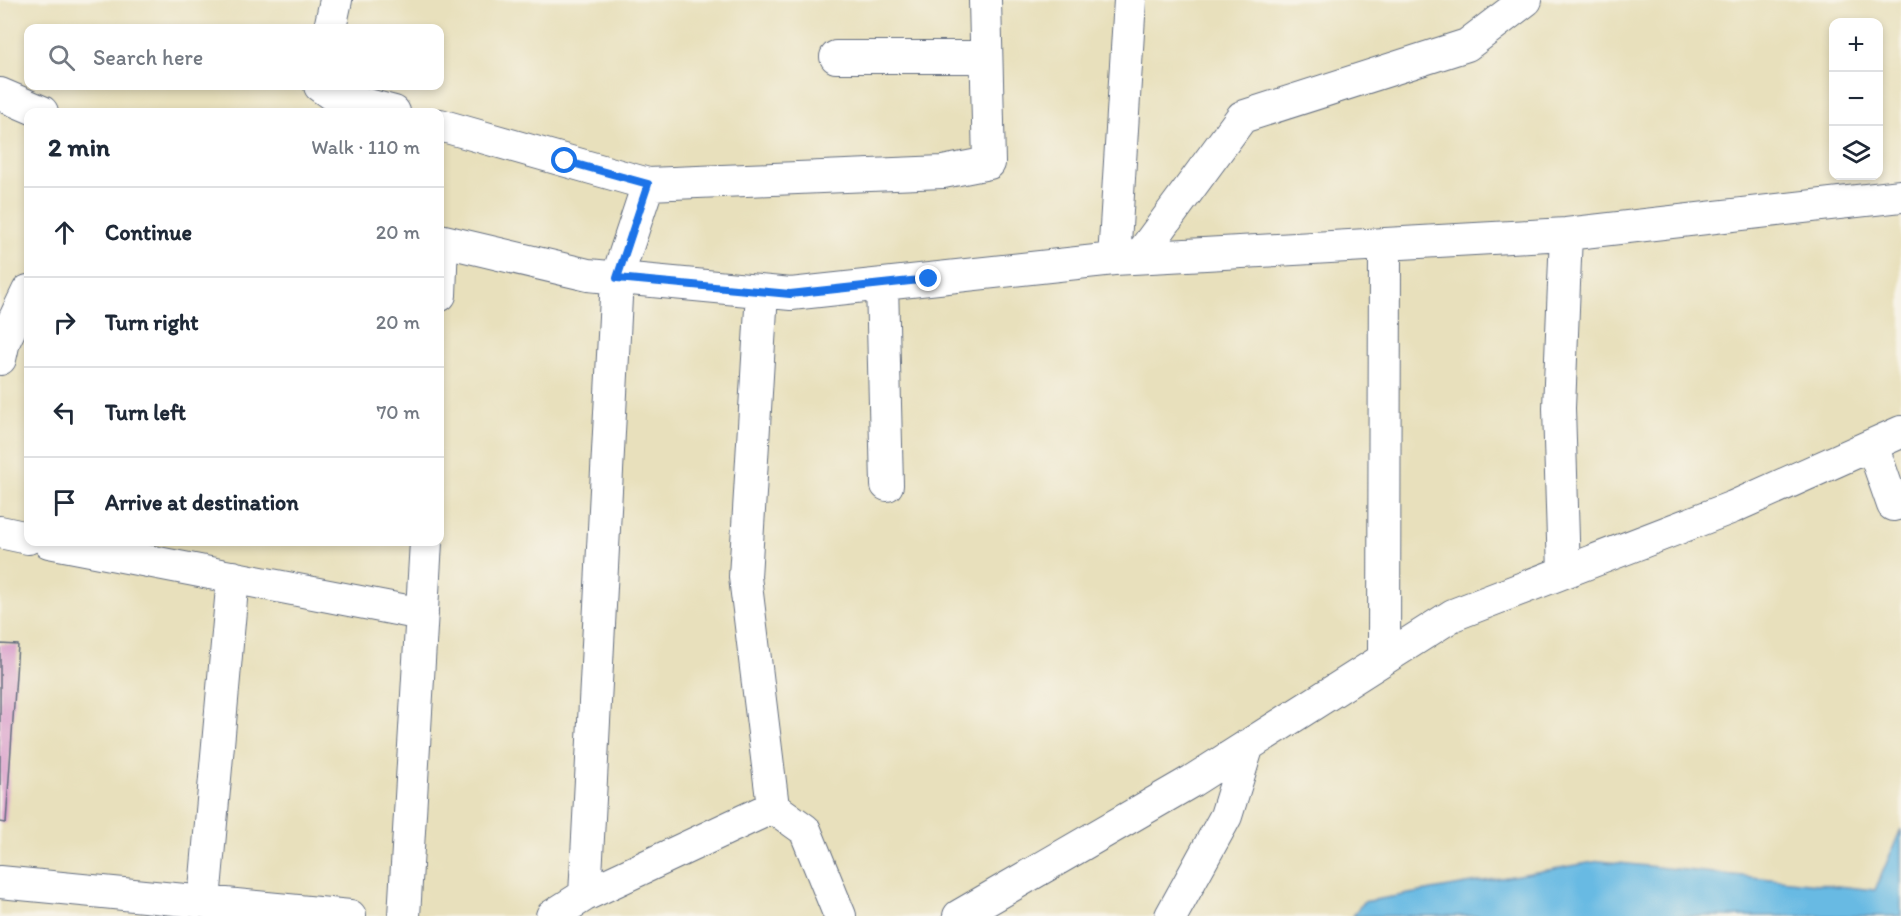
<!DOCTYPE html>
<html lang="en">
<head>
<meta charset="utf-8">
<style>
	:root { --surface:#fff; --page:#f2f2f3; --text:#1f2937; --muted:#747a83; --line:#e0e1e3 }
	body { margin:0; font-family:Itim,sans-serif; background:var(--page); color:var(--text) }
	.controls { position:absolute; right:18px; top:18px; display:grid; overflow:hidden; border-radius:12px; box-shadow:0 3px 9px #0003 }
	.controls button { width:54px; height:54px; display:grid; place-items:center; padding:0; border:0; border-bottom:2px solid var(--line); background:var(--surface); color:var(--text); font:30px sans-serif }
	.stop { position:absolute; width:18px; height:18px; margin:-14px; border:4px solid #1a73e8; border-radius:50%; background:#fff }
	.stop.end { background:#1a73e8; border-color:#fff; box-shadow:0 2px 6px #0008 }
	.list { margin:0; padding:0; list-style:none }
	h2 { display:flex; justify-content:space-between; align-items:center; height:78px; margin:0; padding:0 24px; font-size:26px }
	h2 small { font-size:20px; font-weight:400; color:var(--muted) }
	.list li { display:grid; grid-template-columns:39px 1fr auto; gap:18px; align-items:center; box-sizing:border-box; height:90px; padding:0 24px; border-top:2px solid var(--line) }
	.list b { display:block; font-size:22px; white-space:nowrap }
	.list em { font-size:20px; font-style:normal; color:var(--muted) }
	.icon { flex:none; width:33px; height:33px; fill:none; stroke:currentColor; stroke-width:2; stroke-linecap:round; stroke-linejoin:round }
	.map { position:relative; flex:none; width:1901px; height:916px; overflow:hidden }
	.search { position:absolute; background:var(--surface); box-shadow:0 3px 9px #0003; left:24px; top:24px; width:420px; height:66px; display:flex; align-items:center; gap:15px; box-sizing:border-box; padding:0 21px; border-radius:12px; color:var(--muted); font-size:22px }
	.panel { position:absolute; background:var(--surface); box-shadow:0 3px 9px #0003; left:24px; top:108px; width:420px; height:438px; border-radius:12px }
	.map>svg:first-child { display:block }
	.water { fill:#68bae3; stroke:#4274a0; stroke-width:1.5 }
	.building { fill:#daa1cc }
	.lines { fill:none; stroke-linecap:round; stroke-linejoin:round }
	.minor-casing { stroke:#636d7f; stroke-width:34 }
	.minor { stroke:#fff; stroke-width:32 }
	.route { stroke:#1a73e8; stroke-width:8 }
</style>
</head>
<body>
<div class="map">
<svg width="1901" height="916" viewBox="0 0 1901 916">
	<rect width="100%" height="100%" fill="#f7f3e8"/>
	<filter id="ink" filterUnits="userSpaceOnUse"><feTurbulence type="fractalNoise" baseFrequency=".0167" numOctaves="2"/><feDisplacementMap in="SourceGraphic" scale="12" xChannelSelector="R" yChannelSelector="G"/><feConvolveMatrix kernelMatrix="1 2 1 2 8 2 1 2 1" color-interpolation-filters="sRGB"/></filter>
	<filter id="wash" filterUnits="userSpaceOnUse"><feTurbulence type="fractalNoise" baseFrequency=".008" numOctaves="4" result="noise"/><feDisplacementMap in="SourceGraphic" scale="24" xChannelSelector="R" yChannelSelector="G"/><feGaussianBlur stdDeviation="1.35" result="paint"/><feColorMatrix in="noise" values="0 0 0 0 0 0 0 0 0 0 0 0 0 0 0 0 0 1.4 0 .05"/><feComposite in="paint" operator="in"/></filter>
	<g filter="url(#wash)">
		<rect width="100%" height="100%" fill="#e8e0bc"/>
		<path class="water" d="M1901,829V916H1353L1363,902L1600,861L1875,890Z"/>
		<g id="blocks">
			<path class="building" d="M0,644L18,645L6,823L0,822Z"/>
		</g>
	</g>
	<g filter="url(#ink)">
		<use href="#blocks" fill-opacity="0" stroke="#636d7f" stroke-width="1.5"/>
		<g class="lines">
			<defs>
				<path id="minor" d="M1130,0L1114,259L1566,234L1901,196
					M330,28L336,0
					M836,57H986
					M320,86L334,96L394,112
					M0,94L42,112
					M440,125L648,184L943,172L989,163L985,0
					M648,184L617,278L585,895L773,807
					M440,240L588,275L791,294L1114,259
					M1139,257L1242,117L1467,45L1526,0
					M882,284L887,485
					M762,292L745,577L773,807L805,830L840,916
					M440,295L442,241
					M0,359L4,341L28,291
					M1872,445L1893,505L1901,503
					M0,532L28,538
					M49,542L422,614
					M1564,572L1559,408L1566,234
					M1384,659L1385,244
					M0,882L350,916
					M204,901L233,577
					M404,916L426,542
					M552,916L585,895
					M959,916L1192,781L1453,615L1733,507L1901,432
					M1171,916L1226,816L1248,745"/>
			</defs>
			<use href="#minor" class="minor-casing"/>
			<use href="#minor" class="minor"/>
		</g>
	</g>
	<g class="lines" filter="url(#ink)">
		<path class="route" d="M565,161L648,184L617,278L790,294L929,279"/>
	</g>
</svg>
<div class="controls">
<button>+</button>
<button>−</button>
<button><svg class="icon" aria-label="layers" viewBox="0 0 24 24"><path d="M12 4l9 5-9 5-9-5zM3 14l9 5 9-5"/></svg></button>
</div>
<div class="stop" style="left:565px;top:161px"></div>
<div class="stop end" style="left:929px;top:279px"></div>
<div class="search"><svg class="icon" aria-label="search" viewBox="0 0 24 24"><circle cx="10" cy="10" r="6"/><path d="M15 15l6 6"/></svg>Search here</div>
<section class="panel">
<h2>2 min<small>Walk · 110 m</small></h2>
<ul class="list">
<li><svg class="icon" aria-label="ahead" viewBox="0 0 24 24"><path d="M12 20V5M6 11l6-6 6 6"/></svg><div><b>Continue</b></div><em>20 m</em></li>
<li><svg class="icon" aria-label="right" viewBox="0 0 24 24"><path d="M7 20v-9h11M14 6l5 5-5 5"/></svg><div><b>Turn right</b></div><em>20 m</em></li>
<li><svg class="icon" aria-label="left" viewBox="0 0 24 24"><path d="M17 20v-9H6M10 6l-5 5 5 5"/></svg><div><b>Turn left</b></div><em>70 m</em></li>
<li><svg class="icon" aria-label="arrive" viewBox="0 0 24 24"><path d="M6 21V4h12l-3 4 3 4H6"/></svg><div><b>Arrive at destination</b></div></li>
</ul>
</section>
</div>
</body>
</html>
